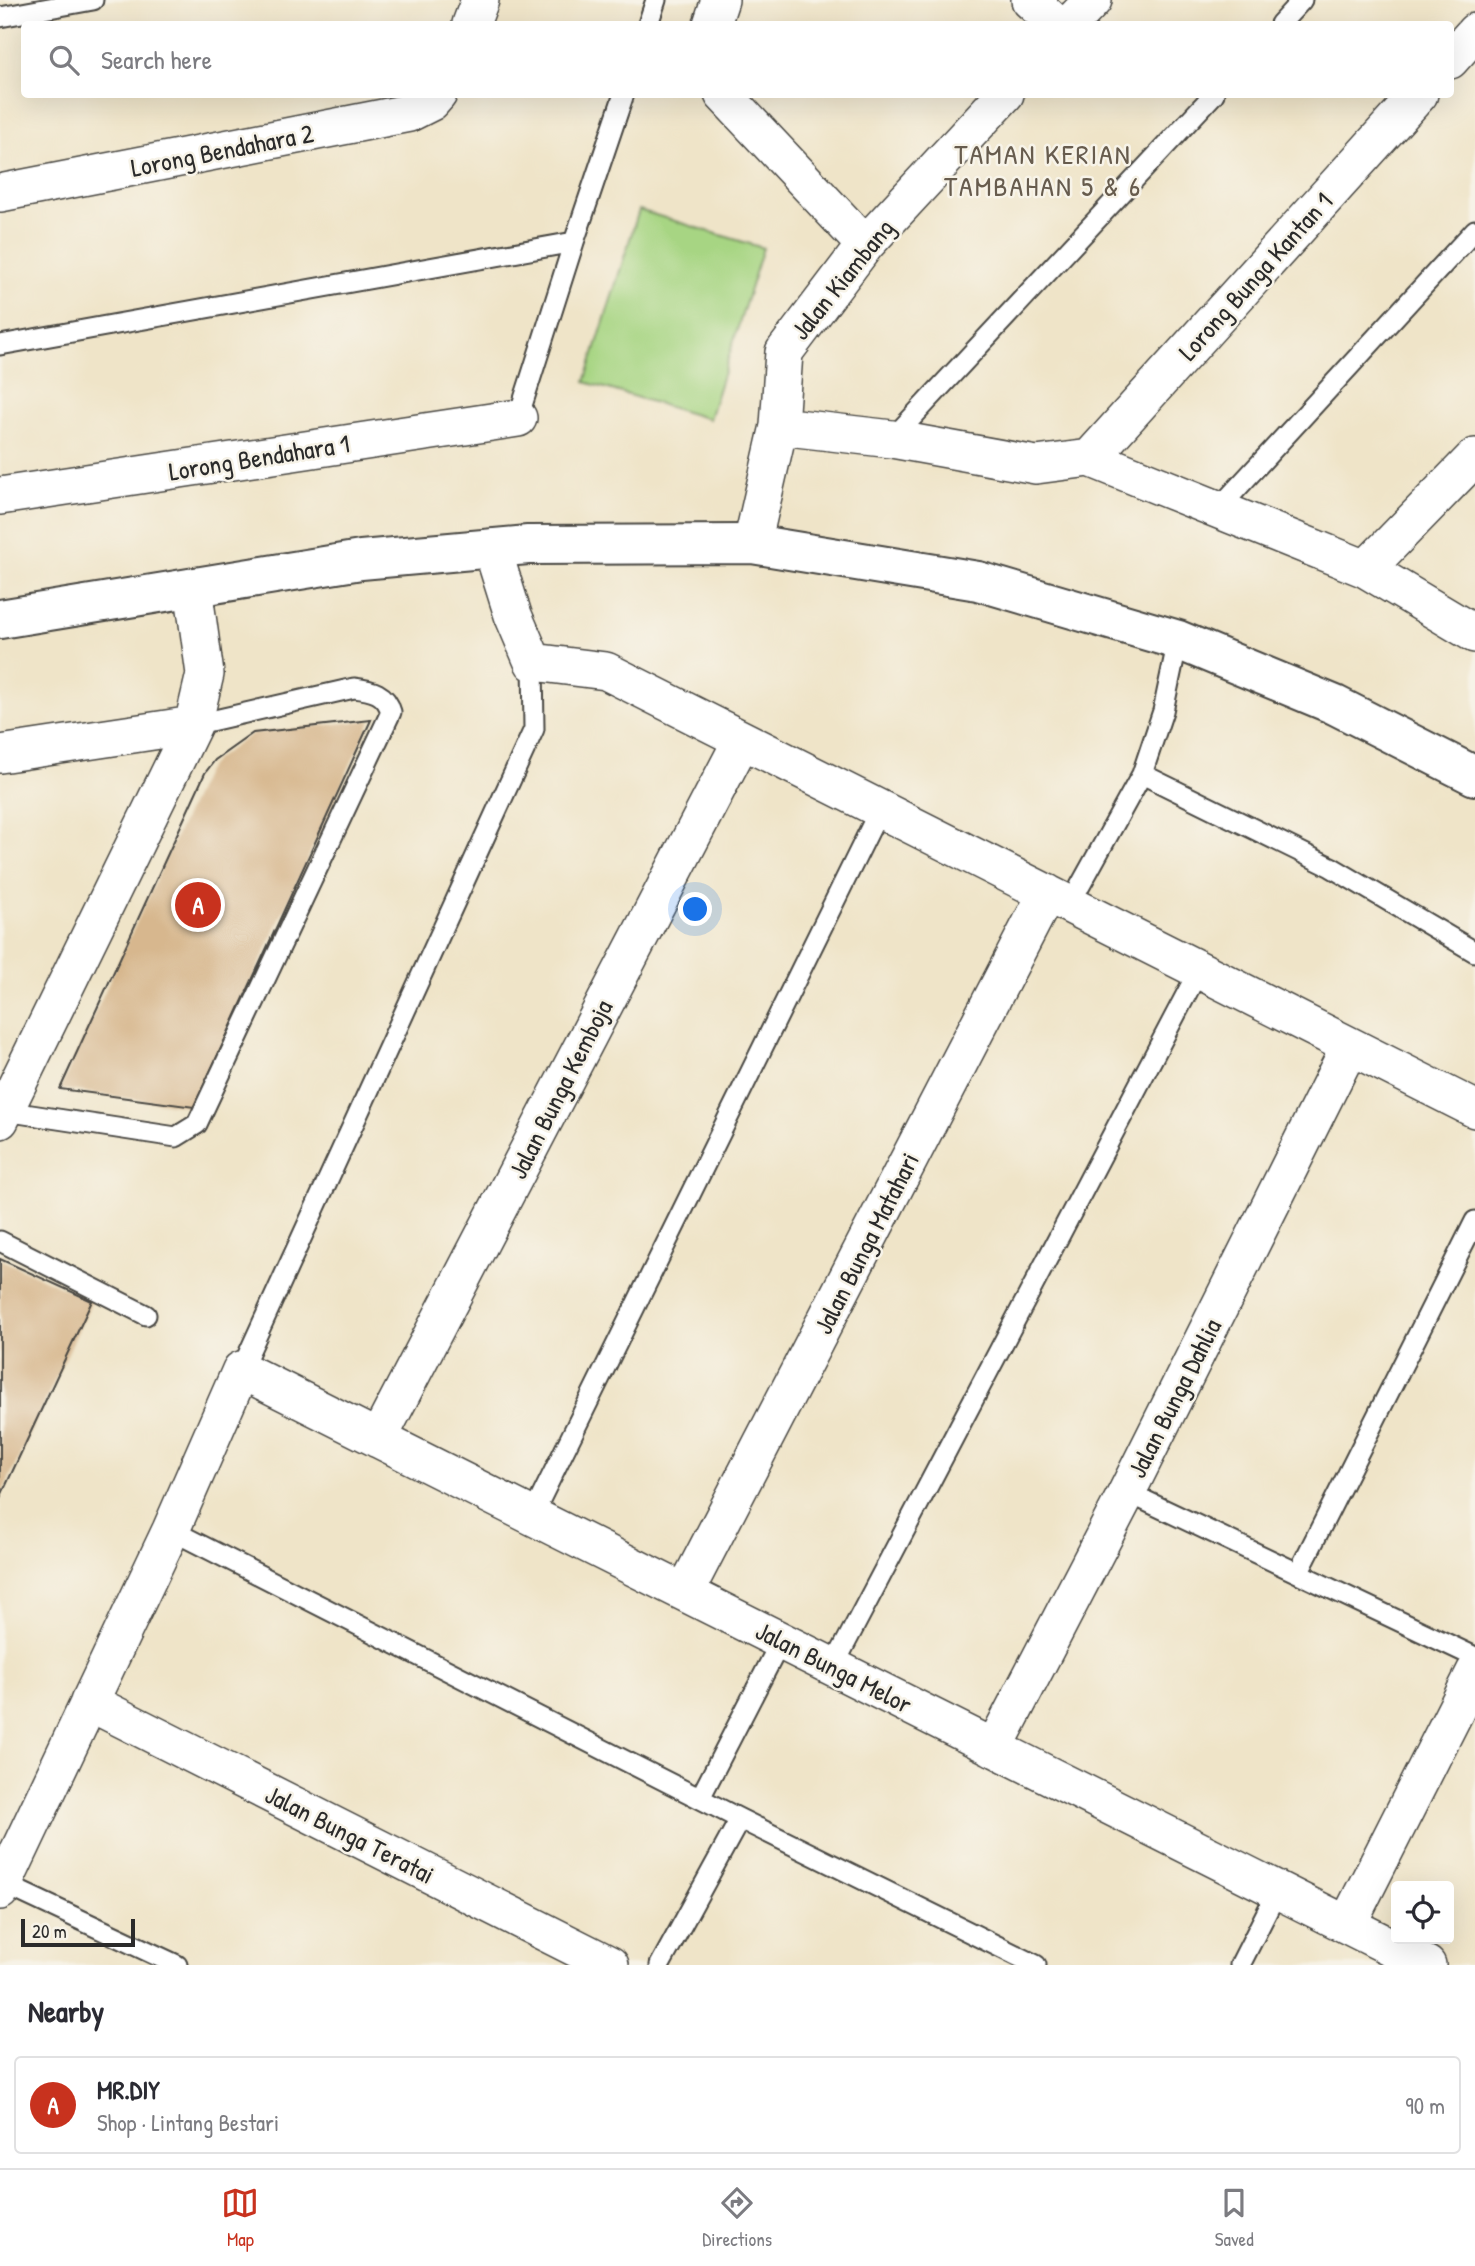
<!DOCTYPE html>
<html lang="en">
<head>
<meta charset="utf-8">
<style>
	:root { --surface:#fff; --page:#f2f2f3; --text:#2b2b33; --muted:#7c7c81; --line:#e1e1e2; --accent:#c8321e }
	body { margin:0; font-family:"Patrick Hand",sans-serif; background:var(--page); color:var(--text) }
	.controls { position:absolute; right:21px; bottom:21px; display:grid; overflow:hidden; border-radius:7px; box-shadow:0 7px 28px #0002 }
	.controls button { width:63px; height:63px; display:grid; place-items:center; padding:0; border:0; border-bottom:2px solid var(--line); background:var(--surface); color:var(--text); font:35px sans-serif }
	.scale { position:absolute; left:21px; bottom:18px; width:114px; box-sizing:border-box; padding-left:7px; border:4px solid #2b2b2b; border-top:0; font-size:19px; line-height:24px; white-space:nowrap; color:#2b2b2b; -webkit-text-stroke:5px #f7f3e8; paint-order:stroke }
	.you { position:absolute; left:696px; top:910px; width:24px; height:24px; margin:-18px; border:5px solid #fff; border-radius:50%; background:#1a73e8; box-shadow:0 0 0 10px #1a73e833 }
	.badge { display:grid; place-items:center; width:46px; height:46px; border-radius:50%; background:var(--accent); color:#fff; font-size:23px; font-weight:700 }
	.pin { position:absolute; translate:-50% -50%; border:4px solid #fff; box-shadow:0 2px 7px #0006 }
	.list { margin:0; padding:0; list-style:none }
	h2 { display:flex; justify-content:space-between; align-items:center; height:91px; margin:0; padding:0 28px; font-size:30px }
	h2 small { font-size:23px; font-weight:400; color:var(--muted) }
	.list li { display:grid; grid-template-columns:46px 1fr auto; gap:21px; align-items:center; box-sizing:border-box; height:98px; margin:0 14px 14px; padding:0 14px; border:2px solid var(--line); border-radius:7px }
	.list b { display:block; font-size:26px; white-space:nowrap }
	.list p { margin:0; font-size:23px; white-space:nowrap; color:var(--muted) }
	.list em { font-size:23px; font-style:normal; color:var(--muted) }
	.icon { flex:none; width:38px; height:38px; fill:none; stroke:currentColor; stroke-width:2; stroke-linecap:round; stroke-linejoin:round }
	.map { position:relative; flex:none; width:1475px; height:1965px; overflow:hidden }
	.search { position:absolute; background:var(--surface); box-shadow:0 7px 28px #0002; left:21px; right:21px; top:21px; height:77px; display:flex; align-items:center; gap:18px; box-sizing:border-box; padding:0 24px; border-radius:7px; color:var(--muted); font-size:26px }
	.sheet { height:203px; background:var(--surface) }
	nav { display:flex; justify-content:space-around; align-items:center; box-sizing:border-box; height:98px; border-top:2px solid var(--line); background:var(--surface); font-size:19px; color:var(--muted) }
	nav a { display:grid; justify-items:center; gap:4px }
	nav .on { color:var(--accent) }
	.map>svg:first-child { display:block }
	.green { fill:#a7d583; stroke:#698057; stroke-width:2 }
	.building { fill:#d7b78e }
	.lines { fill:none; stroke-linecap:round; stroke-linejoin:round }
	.lane-casing { stroke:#484743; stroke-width:23 }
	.street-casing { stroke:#484743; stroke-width:40 }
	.secondary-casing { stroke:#484743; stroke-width:42 }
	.lane { stroke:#fff; stroke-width:19 }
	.street { stroke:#fff; stroke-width:37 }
	.secondary { stroke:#fff; stroke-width:38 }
	.labels { text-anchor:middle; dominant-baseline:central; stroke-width:5; stroke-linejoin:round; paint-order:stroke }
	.street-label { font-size:26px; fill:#2b2b2b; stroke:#f7f3e8 }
	.neighbourhood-label { font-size:28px; letter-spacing:2px; fill:#675c4e; stroke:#f7f3e8 }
</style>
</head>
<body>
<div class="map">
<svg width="1475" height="1965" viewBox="0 0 1475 1965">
	<rect width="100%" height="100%" fill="#f7f3e8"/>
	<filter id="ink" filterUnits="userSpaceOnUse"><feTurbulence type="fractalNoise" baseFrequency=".0143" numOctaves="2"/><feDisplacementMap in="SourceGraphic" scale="14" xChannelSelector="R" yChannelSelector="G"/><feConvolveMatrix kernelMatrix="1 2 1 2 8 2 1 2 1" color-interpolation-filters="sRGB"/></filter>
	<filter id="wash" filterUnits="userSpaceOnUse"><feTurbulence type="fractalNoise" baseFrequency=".00686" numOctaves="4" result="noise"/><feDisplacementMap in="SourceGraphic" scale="28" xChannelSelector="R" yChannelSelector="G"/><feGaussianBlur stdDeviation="1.57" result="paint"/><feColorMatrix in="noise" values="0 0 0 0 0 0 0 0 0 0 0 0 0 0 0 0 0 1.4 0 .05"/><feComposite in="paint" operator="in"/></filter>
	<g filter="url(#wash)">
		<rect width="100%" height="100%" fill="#efe4c8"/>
		<path class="green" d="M639,210L763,248L709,419L585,382Z"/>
		<g id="blocks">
			<path class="building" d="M371,720L194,1107L60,1089L205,773L215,760L253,733Z
				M0,1259L92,1301L0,1498Z"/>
		</g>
	</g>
	<g filter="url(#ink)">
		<use href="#blocks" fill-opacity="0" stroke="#484743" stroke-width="2"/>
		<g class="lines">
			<defs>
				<path id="lane" d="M0,17L93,0
					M648,24L656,0
					M1280,24L1302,0
					M574,242L624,94
					M0,345L574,242L518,418
					M892,439L1214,94
					M1218,509L1475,230
					M1142,774L1331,867L1475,952
					M1080,886L1142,774L1163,711L1178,640
					M5,1111L176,1137L197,1124L391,712C386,693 372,690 354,688L193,725
					M0,1241L146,1315
					M241,1370L534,729L533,662
					M1127,1492L1475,1657
					M532,1516L880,809
					M171,1530L740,1819L1036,1965
					M1298,1573L1475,1221
					M833,1667L1199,970
					M700,1798L781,1641
					M4,1884L177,1965
					M660,1965L740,1819
					M1240,1965L1278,1890"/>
				<path id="street" d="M1030,0L1056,24
					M471,24L480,0
					M712,24L720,0
					M1070,24L1093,0
					M1450,60L1475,32
					M723,94L865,245
					M0,193L409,113L431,102L438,94
					M779,426L892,439L1036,465L1090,458L1366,569L1475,634
					M1090,458L1419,94
					M0,496L518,418
					M752,544L779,426L784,352L865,245L1005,94
					M492,548L513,615L533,662L606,671L1475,1109
					M1366,569L1475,457
					M0,754L193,725
					M0,1120L193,725L205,674L193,587
					M378,1439L742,740
					M685,1592L1047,893
					M89,1702L610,1965
					M994,1748L1127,1492L1350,1046
					M0,1891L171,1530L241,1370L1427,1965
					M1347,1925L1475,1672"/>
				<path id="secondary" d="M0,619L361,560L528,545L752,544L978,581L1178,640L1335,705L1475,776"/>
			</defs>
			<use href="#lane" class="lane-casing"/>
			<use href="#street" class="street-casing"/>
			<use href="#secondary" class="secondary-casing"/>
			<use href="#lane" class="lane"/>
			<use href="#street" class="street"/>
			<use href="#secondary" class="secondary"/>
		</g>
	</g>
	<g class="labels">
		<g class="street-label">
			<text transform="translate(222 150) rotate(-11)">Lorong Bendahara 2</text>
			<text transform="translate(1255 276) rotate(-48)">Lorong Bunga Kantan 1</text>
			<text transform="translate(842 279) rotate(-51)">Jalan Kiambang</text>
			<text transform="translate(259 457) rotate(-9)">Lorong Bendahara 1</text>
			<text transform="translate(560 1089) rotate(-63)">Jalan Bunga Kemboja</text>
			<text transform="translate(866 1243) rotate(-63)">Jalan Bunga Matahari</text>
			<text transform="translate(1174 1398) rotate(-63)">Jalan Bunga Dahlia</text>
			<text transform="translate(834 1667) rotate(27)">Jalan Bunga Melor</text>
			<text transform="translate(350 1834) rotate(27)">Jalan Bunga Teratai</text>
		</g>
		<g class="neighbourhood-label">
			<text x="1043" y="154">TAMAN KERIAN<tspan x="1043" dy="32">TAMBAHAN 5 &amp; 6</tspan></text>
		</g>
	</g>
</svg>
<div class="controls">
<button><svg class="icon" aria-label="locate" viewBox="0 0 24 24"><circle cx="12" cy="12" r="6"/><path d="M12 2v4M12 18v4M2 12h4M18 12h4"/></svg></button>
</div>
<div class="scale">20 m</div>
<div class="you"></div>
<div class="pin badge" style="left:198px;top:905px">A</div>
<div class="search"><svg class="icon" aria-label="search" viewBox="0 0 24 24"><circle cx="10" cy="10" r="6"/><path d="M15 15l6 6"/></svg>Search here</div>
</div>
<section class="sheet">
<h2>Nearby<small></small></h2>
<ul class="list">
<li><span class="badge">A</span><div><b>MR.DIY</b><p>Shop · Lintang Bestari</p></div><em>90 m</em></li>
</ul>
</section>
<nav>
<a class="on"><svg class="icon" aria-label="map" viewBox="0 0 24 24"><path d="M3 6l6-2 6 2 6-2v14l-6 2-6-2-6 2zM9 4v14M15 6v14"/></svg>Map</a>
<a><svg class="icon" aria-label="directions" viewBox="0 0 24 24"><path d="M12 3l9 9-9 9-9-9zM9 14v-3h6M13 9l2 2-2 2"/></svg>Directions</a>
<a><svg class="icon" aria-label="saved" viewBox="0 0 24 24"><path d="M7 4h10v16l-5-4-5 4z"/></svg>Saved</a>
</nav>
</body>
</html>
